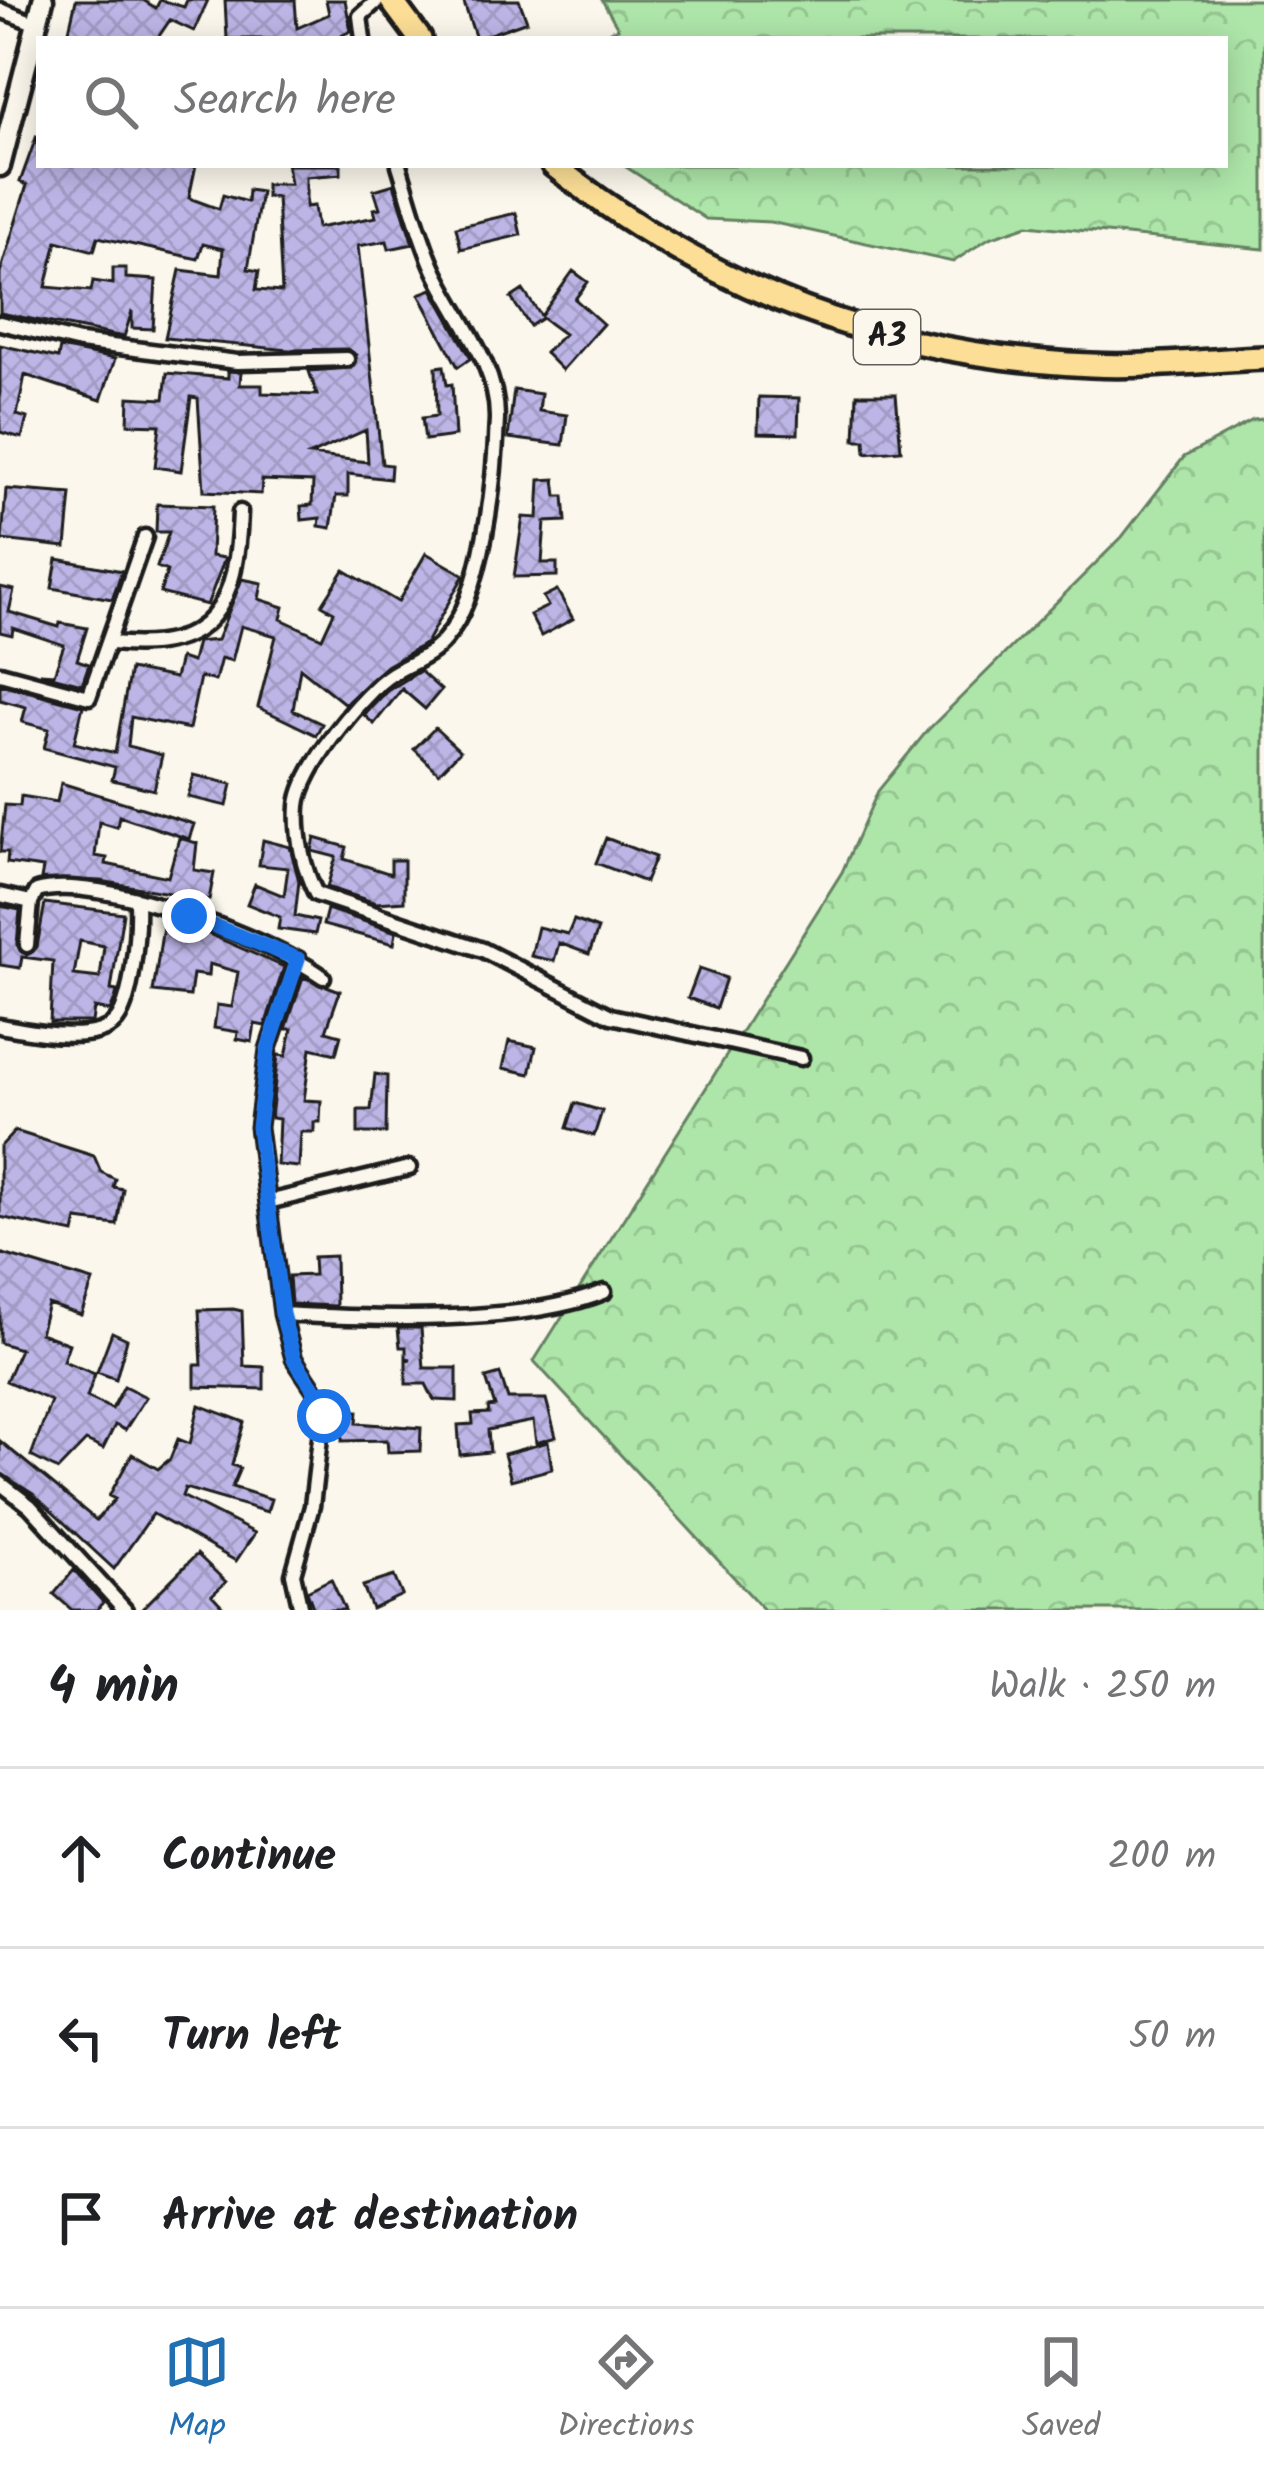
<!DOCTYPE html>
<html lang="en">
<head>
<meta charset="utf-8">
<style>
	:root { --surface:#fff; --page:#f2f2f2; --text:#202124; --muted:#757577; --line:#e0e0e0; --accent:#1f6fb2 }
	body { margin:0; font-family:Kalam,sans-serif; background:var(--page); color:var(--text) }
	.stop { position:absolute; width:36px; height:36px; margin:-27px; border:9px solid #1a73e8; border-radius:50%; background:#fff }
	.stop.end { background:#1a73e8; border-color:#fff; box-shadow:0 3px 12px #0008 }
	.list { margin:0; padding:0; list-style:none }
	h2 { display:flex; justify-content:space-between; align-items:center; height:156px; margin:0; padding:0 48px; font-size:51px }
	h2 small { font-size:39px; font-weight:400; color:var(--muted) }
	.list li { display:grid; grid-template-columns:78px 1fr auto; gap:36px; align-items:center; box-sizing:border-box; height:180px; padding:0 48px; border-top:3px solid var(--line) }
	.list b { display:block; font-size:45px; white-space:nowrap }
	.list em { font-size:39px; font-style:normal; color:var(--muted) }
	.icon { flex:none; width:66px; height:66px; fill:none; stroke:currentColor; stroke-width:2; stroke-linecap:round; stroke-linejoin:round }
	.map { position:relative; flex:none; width:1264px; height:1610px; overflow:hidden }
	.search { position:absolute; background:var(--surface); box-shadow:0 6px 30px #0003; left:36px; right:36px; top:36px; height:132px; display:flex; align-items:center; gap:30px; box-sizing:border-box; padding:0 42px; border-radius:0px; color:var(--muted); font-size:45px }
	.sheet { height:696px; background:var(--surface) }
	nav { display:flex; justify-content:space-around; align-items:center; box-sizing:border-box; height:168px; border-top:3px solid var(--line); background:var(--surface); font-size:33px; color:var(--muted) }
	nav a { display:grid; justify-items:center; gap:6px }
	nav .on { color:var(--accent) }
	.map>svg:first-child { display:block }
	.forest { fill:url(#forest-crowns); stroke:#658162; stroke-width:3 }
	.building { fill:url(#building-cross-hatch); stroke:#1c1c1c; stroke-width:3; fill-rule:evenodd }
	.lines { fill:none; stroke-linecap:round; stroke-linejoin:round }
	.minor-casing { stroke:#1c1c1c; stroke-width:21 }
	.secondary-casing { stroke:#1c1c1c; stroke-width:27 }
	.primary-casing { stroke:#1c1c1c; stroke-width:30 }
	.minor { stroke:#fbf7ec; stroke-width:12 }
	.secondary { stroke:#fbf7ec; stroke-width:18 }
	.primary { stroke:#fcde96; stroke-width:21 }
	.route { stroke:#1a73e8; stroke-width:15 }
	.labels { text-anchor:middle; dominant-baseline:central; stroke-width:9; stroke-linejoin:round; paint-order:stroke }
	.shield { fill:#fbf7ec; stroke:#5f5e5a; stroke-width:3 }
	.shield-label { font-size:33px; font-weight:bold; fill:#1c1c1c }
</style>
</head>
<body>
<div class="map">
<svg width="1264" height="1610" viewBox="0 0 1264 1610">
	<defs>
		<pattern id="forest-crowns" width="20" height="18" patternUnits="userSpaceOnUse" patternTransform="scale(3)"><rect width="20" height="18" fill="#aee6a9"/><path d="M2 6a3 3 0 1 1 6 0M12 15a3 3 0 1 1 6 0" fill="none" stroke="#95c591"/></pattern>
		<pattern id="building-cross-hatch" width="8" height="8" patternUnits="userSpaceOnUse" patternTransform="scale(3)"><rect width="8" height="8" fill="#bdb5e6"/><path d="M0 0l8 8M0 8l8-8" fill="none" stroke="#a29bc5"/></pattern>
	</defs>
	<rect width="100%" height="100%" fill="#fbf7ec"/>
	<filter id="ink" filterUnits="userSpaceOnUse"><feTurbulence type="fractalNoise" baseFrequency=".00833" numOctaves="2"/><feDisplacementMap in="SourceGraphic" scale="24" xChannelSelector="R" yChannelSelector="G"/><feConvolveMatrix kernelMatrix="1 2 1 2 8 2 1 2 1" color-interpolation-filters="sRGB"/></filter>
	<g filter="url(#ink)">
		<path class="forest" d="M602,0H1264V249L1028,225L989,238L953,262L770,222L706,219L623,165H1225V39H592L618,28Z
			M1264,419V1610H764L534,1361L842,872L878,791L927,731L1122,537L1184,457L1253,420Z"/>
		<path class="building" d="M76,0H143L156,8L160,0L184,7L187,0H208L194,31L170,20L157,39H67Z
			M225,0H295L297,28L329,14L326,0H345L351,31L334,39H227Z
			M463,0H519L527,21L476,39Z
			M37,135L39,165H196L189,198L219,209L223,195L247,202L248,190L261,192L248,269L259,271L256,290L282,292L277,197H266V184H290L287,165H341V174L306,177V207L314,206L317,228L376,217L374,209L380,208L374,190L394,184L413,244L389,249L387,241L358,246L382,464L391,465L390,479L348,474V496H336L331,528L319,526L320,518L302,520L301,506L312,505L313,482L262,480L261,494L204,491L198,398L191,397L181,471L155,467L160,425L128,424L129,397L164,399L167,373L228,378V371L241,372L240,385H262V393L317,395L309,371L351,368L356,355L347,349L289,350L165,338L180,270L221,275L223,249L203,244L198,259L98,237L94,251L57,241L46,287L91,291L93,281L113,284V268H126V278L156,280L153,329L132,328V311L124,337L0,313V273L27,185L20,182ZM366,430L368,462L310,455Z
			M516,213L521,235L461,249L456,227Z
			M573,271L588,282L575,299L603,324L562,370L545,353L564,334L542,318L530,326L511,298L523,290L541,316Z
			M432,289L471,358L458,367L419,294Z
			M0,345L58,358L60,348L115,359L101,400L25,375L17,415L27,418L22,438L0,432Z
			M444,366L447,385L452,384L455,436L425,440L422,418L437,416L436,367Z
			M514,390L541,394L539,411L567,415L563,445L508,438Z
			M857,394H896L901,450L866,453L865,440H855Z
			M759,397L799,398L798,434L758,433Z
			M555,479L557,496H564L566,521L545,522L542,563H557V576L514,577L523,517L538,518L540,480Z
			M6,489L71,494L66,547L2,540Z
			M157,504L213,506L211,556L225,558L207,605L160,593L167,571L157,567L169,532H156Z
			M426,553L464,575L426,643L386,666L345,704L300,668L293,710L322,724L316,735L258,707L276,636L241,626L232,661L221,658L215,681L200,677L189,729L131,717L128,746L162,755L154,790L112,780L115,767L44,748L49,729L22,722L26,707L0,700V684L83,706L74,743L115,753L130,669L175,678L180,658L192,662L197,642L217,640L242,579L262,583L259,599L284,607L281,619L322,638L334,612L322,605L344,570L398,602Z
			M57,559L122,571L112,599L52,588Z
			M0,587L14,590L9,612L59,627L60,623L87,628L77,660L89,664L82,684L40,673L54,674L64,645L13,628L12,635L0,632Z
			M557,590L573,619L541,636L530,615L548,606L543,597Z
			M420,671L441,690L425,709L402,689L374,724L364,715L387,691Z
			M435,728L460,751L439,773L414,749Z
			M194,775L232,784L227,806L188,797Z
			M61,783L194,824L189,839L119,816L117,827L99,822L95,856L107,858L106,864L168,877L179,838L197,843L194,870L214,873L209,900L101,881L41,879L43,868L7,863L8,852H0L5,805L20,806L21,796L57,802Z
			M315,838L347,847L344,859L391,874V860H404V901L376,903L327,887L336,857L312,851Z
			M606,838L655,857L645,882L596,863Z
			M263,840L290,847L299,881L295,916L318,921L315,934L278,929L280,917L247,904L255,884L284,896L288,868L259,865Z
			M45,903L123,913L111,990L117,991L115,999L110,1011L94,1008L92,1022H50L53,961L22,957L20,968L0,965V906L20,910L17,945L27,955L37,947ZM80,941L104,946L100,978L74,975Z
			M327,909L396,932L394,944L323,925Z
			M574,920L598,929L589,954L559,943L554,961L531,956L538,927L568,934Z
			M163,927L204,932L284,967L265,1026L255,1024L252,1042L237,1039L238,1032L214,1028L217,1005L232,1007L238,972L209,964L208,976L193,974L190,996L153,992Z
			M699,969L726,978L716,1008L688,998Z
			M303,977L340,991L326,1031L341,1035L336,1054L311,1048L304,1100L321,1101L320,1122H314V1132H301L299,1167L277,1165L279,1119L271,1118L278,1055L286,1056L292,1029H286Z
			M509,1041L536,1047L530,1074L503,1068Z
			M375,1074L387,1076L386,1133H358V1110H371Z
			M575,1103L602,1111L594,1136L567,1128Z
			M15,1131L94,1156L101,1172L115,1179L113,1187L123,1189L117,1225L77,1220L74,1233L0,1217V1147Z
			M0,1253L93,1281L81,1315L48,1304L40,1333L69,1344L63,1361L95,1374L87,1397L112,1409L124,1386L146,1397L125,1430L115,1425L103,1449L86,1441L58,1470L31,1456L51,1401L6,1381L20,1349L0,1343Z
			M335,1256L336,1306L291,1304L289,1276L314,1275L313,1257Z
			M233,1309L242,1311L244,1366L264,1367V1389L195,1387V1365H202L199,1310Z
			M398,1328H421L424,1368H457V1401L434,1400L426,1384H406V1360L411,1359L406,1358V1347H400Z
			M112,1332L127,1339L116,1379L97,1372Z
			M500,1374L508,1399H546L556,1437L536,1443L533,1421L488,1430L490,1452L460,1455L458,1425L473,1424L472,1414L489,1413L488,1407L495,1406L486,1378Z
			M199,1405L244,1422L232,1465L240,1468L232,1487L271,1499L267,1512L185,1488L182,1496L255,1533L236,1561L153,1514L114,1569L33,1494L0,1473V1441L96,1520L115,1499L109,1496L132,1454L158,1469L170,1459L178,1439L190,1444Z
			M344,1409L358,1411L357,1423L421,1428L420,1451L388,1452L387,1440L342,1441Z
			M548,1442L552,1469L511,1480L504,1454Z
			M197,1554L226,1582L212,1595L226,1610H141Z
			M74,1570L103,1602L97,1610H72L54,1594Z
			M394,1576L402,1595L372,1609L363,1586Z
			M331,1579L345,1610H314L307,1591Z"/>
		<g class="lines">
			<defs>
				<path id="minor" d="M0,10L37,24
					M363,39L360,16L378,0
					M399,165C410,200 419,236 434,269C456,317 498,364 497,419C495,478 484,594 445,639C432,656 410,663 392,674C363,692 300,771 298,806C296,835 303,868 316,894L483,950L611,1016L801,1058
					M0,323L80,342L237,362L347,359
					M112,643C214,654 237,604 240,512
					M0,673L89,697L145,537
					M0,895L31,902
					M27,945L31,902L37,891C97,872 272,940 323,977
					M298,959L268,1049L258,1127L282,1314L294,1359L324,1404L312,1506L293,1574L301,1610
					M0,1026C28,1031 90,1044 113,1024C133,1008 138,928 137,903
					M268,1202L409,1168
					M282,1314C372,1319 521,1325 604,1292
					M0,1483L30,1506L125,1610"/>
				<path id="secondary" d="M0,166L43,0"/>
				<path id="primary" d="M391,0L420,39
					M553,165C714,292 885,356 1091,365C1148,368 1207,360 1264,358"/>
			</defs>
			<use href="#minor" class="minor-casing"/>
			<use href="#secondary" class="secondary-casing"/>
			<use href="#primary" class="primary-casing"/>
			<use href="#minor" class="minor"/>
			<use href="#secondary" class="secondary"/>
			<use href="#primary" class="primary"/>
		</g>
	</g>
	<g class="lines" filter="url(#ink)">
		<path class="route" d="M189,916L298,959L268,1049L258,1127L282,1314L294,1359L324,1404V1416"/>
	</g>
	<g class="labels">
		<rect class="shield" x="854" y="310" width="66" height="54" rx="9"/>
		<g class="shield-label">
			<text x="887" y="337">A3</text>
		</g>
	</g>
</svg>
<div class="stop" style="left:324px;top:1416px"></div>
<div class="stop end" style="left:189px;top:916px"></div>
<div class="search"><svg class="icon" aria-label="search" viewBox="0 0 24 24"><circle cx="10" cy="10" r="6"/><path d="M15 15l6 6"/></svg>Search here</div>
</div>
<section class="sheet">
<h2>4 min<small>Walk · 250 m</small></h2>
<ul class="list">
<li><svg class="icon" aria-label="ahead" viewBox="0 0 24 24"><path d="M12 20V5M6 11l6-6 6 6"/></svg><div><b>Continue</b></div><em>200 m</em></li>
<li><svg class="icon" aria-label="left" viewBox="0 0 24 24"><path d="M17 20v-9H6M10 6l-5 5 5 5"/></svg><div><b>Turn left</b></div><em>50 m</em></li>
<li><svg class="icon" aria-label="arrive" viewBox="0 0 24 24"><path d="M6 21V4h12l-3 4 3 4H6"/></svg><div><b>Arrive at destination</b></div></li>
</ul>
</section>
<nav>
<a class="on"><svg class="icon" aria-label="map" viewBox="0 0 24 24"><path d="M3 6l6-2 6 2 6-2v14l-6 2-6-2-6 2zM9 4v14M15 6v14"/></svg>Map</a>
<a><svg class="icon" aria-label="directions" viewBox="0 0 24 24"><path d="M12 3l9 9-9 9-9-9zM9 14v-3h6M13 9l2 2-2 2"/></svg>Directions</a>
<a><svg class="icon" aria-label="saved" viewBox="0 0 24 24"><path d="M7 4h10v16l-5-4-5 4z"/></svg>Saved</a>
</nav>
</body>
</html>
